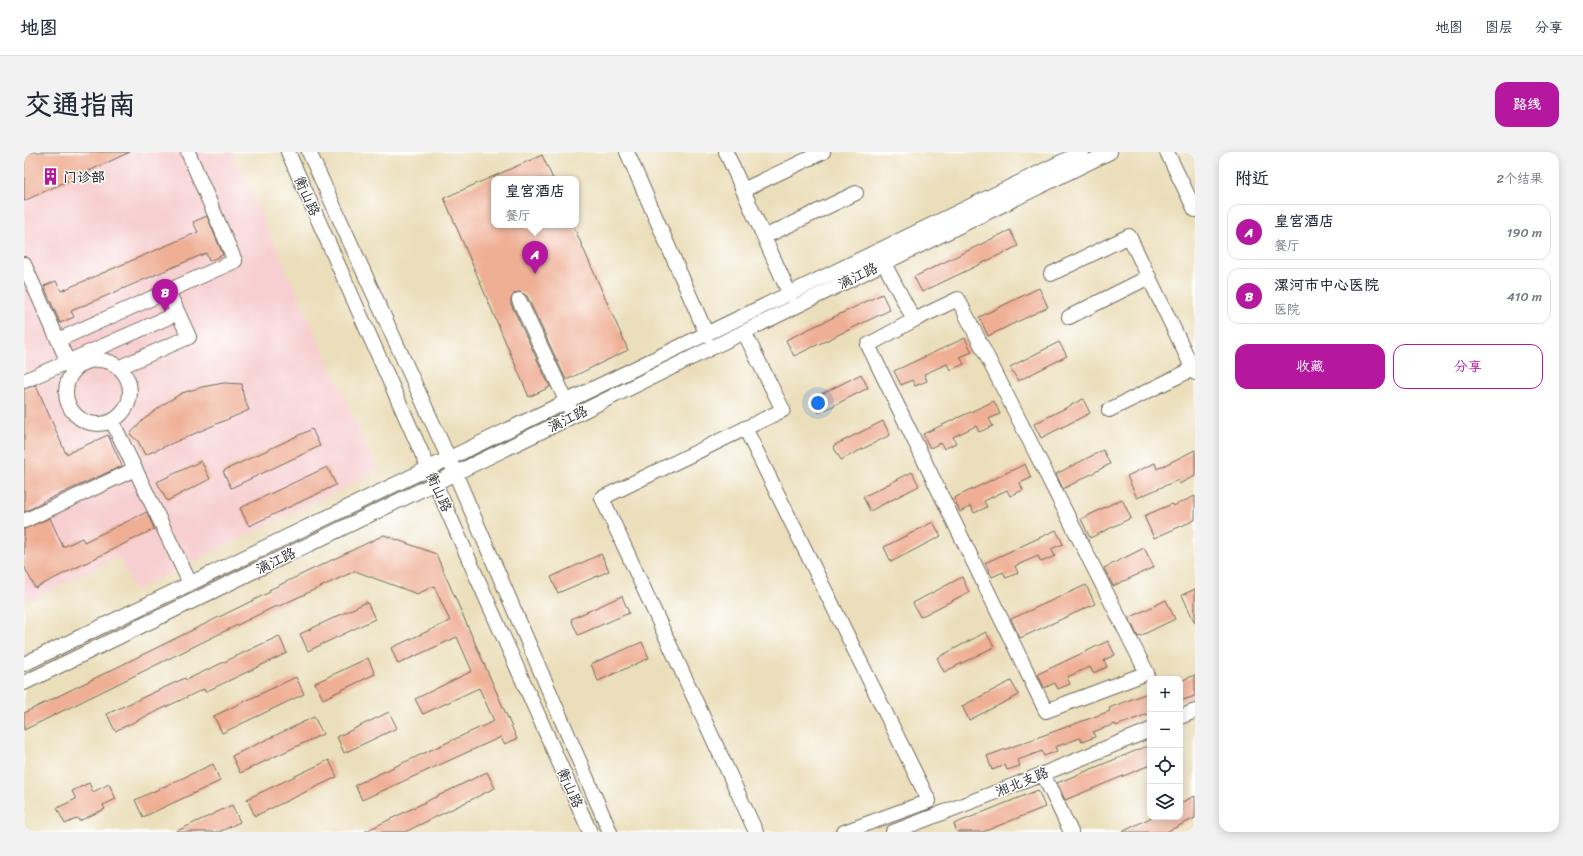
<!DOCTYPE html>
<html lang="zh">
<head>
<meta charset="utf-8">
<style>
	:root { --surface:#fff; --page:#f2f2f3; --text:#1f2937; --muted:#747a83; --line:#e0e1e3; --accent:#b5179e }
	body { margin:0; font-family:Sriracha,"LXGW WenKai TC",sans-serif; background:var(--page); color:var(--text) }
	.controls { position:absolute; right:12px; bottom:12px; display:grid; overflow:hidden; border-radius:8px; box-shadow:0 2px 10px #0003 }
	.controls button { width:36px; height:36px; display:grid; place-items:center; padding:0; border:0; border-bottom:1px solid var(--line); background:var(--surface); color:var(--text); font:20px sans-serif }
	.you { position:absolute; left:794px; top:251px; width:14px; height:14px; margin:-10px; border:3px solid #fff; border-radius:50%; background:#1a73e8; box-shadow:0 0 0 6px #1a73e833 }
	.badge { display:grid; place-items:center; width:26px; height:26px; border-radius:50%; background:var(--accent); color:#fff; font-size:13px; font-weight:700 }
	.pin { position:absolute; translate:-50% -33px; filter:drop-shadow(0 1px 2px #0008) }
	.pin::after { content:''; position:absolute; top:21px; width:14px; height:12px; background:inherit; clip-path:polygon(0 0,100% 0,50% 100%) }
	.popup { position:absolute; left:467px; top:24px; width:88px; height:52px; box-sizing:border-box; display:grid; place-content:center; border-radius:8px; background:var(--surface); filter:drop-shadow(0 1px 3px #0005); font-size:13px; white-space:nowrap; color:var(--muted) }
	.popup b { font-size:15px; color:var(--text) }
	.popup::after { content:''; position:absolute; left:50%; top:100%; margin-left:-8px; border:8px solid transparent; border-top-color:var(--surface) }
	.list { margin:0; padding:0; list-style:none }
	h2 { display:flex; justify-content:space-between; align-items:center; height:52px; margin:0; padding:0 16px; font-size:17px }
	h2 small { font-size:13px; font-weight:400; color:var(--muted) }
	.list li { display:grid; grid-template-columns:26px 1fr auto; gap:12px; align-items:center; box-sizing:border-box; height:56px; margin:0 8px 8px; padding:0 8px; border:1px solid var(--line); border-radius:12px }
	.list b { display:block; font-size:15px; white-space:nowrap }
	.list p { margin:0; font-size:13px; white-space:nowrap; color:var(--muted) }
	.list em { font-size:13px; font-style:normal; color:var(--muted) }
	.actions { display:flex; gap:8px; padding:12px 16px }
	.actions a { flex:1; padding:9px 0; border:1px solid var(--accent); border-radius:12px; text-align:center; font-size:14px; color:var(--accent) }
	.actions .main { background:var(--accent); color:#fff }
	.icon { flex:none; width:22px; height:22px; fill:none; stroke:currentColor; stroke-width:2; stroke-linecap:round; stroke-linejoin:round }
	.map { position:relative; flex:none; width:1171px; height:680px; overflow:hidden; border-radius:12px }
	header { display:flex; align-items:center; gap:24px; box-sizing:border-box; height:56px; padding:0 20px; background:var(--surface); border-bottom:1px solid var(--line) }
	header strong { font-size:19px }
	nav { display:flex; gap:22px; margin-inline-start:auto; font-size:14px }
	.intro { display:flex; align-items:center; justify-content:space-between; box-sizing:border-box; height:96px; padding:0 24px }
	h1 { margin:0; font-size:28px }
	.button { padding:10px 18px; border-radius:12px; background:var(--accent); color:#fff; font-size:14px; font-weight:700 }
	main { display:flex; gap:24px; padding:0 24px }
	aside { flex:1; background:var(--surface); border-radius:12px; box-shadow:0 2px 10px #0003 }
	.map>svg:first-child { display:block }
	.built { fill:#f7cfd0 }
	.building { fill:#efaf94 }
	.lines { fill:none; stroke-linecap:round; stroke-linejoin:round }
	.minor-casing { stroke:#6e6a5d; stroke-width:16 }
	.minor { stroke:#fff; stroke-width:14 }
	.labels { text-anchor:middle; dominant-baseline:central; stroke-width:3; stroke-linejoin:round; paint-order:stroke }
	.poi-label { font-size:14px; font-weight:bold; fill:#2b2b2b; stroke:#fff; text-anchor:start }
	.street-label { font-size:14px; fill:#2b2b2b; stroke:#fff }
</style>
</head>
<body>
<header>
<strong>地图</strong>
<nav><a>地图</a><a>图层</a><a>分享</a></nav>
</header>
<div class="intro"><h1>交通指南</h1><a class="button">路线</a></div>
<main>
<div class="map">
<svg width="1171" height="680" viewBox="0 0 1171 680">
	<rect width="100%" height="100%" fill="#fff"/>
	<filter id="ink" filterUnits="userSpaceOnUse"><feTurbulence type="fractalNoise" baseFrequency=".025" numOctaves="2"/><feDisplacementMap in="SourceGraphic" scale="8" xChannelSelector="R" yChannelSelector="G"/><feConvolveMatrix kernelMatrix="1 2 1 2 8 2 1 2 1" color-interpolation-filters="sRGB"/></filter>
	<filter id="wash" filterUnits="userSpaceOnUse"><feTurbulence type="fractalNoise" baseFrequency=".012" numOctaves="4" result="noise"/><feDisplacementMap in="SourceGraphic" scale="16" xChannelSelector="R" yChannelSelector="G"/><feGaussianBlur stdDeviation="0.9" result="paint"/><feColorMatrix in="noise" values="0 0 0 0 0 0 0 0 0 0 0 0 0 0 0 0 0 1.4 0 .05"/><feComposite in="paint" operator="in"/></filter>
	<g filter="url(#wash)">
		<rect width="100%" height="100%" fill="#ebdeba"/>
		<path class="built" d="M0,0H209L354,319L110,439L95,405L5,449L0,438Z"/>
		<g id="blocks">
			<path class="building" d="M0,0H106L0,49Z
				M518,3L529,27H470V73H549L604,198L542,228L503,144L496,140L491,141L487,147V152L526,235L505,245L420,46Z
				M183,64L199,103L185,109L182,101L47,159L50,165L36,171L20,134L32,129L37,139L174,80L169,70Z
				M986,78L994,94L898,140L890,125Z
				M1015,136L1024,155L964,184L955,165Z
				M858,142L866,158L770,204L762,188Z
				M941,186L948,200L936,205L940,212L926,218L923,212L900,222L903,229L891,234L888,228L877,233L870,219Z
				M1035,190L1043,204L994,229L986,215Z
				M837,222L844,236L795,261L788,247Z
				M200,231L218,232L219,243L225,258L121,303L114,289L106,282L119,268L140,252L158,241L178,235Z
				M12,233L42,302L84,283L98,314L18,350L19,351L0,360V237Z
				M1059,247L1066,261L1017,286L1010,272Z
				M970,249L976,262L965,267L969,274L955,280L952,274L929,285L932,291L920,297L917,291L906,296L899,282Z
				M859,269L866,283L817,308L809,294Z
				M288,277L296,294L207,336L199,319Z
				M1079,298L1086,312L1039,337L1032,322Z
				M1171,298V324L1155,332L1154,328L1113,346L1103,324L1131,311L1133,317Z
				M177,309L186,327L143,349L133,330Z
				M1001,312L1007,326L996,331L999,338L986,344L983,338L960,349L963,355L950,361L947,354L936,360L930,346Z
				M303,315L312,333L225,374L216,356Z
				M888,320L895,334L846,359L839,345Z
				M1171,344V368L1130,386L1120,364L1148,352L1149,354Z
				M1098,347L1107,366L1066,386L1057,367Z
				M123,360L130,377L11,436L0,414V377L26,366L39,395L58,386L60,390Z
				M909,370L917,384L867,410L860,395Z
				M1032,378L1039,392L1027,397L1031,404L1017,410L1014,404L991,414L994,421L982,426L979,420L968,425L961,411Z
				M360,383L412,402L493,587L480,592L477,585L338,648L331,633L470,569L455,536L399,562L391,547L448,519L433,485L374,512L367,496L426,469L410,434L393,442L331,419L253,455L252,454L0,578V561L246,440L245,438Z
				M1120,396L1130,415L1089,434L1080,416Z
				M577,402L585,419L534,441L527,425Z
				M938,425L945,440L896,465L889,451Z
				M1062,433L1071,452L996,486L987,467Z
				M1171,437V471L1158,443Z
				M598,444L605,461L554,483L547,467Z
				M1142,448L1151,467L1114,485L1105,466Z
				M343,450L351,467L284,499L276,482Z
				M962,480L970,495L920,520L913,506Z
				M255,484L263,501L181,540L180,537L91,579L83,562L161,526L162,528Z
				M1084,489L1091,503L1080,508L1083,515L1069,521L1066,515L1043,525L1046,532L1034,537L1031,531L1020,536L1014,522Z
				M618,490L625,506L574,529L567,512Z
				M344,506L351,522L299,547L291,531Z
				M1171,523V544L1156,549V529Z
				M272,525L280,542L198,581L190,564Z
				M987,529L995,543L945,568L938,554Z
				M1126,540V561L1092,574L1091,572L1069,580L1071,585L1058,590L1056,586L1031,595L1033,599L1020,604L1018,599L994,608L996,614L983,618L981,613L968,618L963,604L1086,559L1085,556Z
				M365,560L373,576L320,601L313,585Z
				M290,565L299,582L216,621L208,604Z
				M1126,593V613L1041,648L1033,631Z
				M305,608L313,625L231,664L223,647Z
				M189,612L196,629L119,665L111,648Z
				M463,620L471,636L381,680H340Z
				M65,631L69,640L85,632L92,647L79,653L81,657L55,669L54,666L41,672L33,656L52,647L48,639Z
				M1014,638L1021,655L959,680H933L930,672Z
				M1171,644V666L1142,680H1098L1128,665H1156V651Z
				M208,653L216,670L195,680H151Z"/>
		</g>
	</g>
	<g filter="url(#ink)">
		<use href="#blocks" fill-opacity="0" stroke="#6e6a5d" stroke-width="1"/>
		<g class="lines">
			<defs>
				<path id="minor" d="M264,0L566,680
					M285,0L425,307L586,680
					M603,0L683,183
					M702,0L766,143
					M1143,0L1171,58
					M719,38L799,0
					M740,85L832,41
					M856,104L890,168L844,193L1022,559L1123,521L934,147L890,168
					M0,112L47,217
					M1027,122L1105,84L1171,221
					M495,148L547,259
					M1045,165L1125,125
					M720,180L759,258L578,346L732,680
					M34,188L211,109L164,0
					M42 240a32 32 0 1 1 64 0a32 32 0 1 1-64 0Z
					M96,215L165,185L144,139
					M0,229L154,161
					M1085,258L1169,217
					M88,269L166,431
					M721,276L905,649L820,680
					M0,369L111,317
					M0,512L1058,0
					M0,531L549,264L1086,0
					M1156,565L1171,559
					M1019,622L1047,680
					M869,680L1019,622L1126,578"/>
			</defs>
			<use href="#minor" class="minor-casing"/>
			<use href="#minor" class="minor"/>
		</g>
	</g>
	<defs>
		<symbol id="building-bare" viewBox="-9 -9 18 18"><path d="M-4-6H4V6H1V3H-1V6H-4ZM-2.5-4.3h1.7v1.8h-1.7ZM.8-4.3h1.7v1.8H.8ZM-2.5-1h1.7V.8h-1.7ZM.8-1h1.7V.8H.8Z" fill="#b5179e" stroke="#fff" stroke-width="2.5" paint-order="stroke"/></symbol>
	</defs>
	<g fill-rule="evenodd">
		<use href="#building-bare" x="14" y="12" width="25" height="25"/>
	</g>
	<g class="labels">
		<g class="poi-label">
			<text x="39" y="25">门诊部</text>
		</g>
		<g class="street-label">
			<text transform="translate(283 44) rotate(66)">衡山路</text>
			<text transform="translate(834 124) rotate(-26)">漓江路</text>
			<text transform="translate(544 267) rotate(-26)">漓江路</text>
			<text transform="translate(415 340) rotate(66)">衡山路</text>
			<text transform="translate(252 409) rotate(-26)">漓江路</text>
			<text transform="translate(998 630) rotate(-22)">湘北支路</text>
			<text transform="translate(546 636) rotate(66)">衡山路</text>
		</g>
	</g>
</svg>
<div class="controls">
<button>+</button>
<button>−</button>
<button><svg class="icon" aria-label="locate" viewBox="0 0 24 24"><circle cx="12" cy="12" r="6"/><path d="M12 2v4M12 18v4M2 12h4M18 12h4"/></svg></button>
<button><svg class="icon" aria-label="layers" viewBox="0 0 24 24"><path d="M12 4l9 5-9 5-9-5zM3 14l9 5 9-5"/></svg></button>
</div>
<div class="you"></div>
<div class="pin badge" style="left:511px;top:122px">A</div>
<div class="popup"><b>皇宫酒店</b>餐厅</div>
<div class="pin badge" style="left:141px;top:160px">B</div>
</div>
<aside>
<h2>附近<small>2个结果</small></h2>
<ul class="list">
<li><span class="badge">A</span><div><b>皇宫酒店</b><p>餐厅</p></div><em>190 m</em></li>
<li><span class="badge">B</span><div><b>漯河市中心医院</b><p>医院</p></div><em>410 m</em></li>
</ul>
<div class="actions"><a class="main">收藏</a><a>分享</a></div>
</aside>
</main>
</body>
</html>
